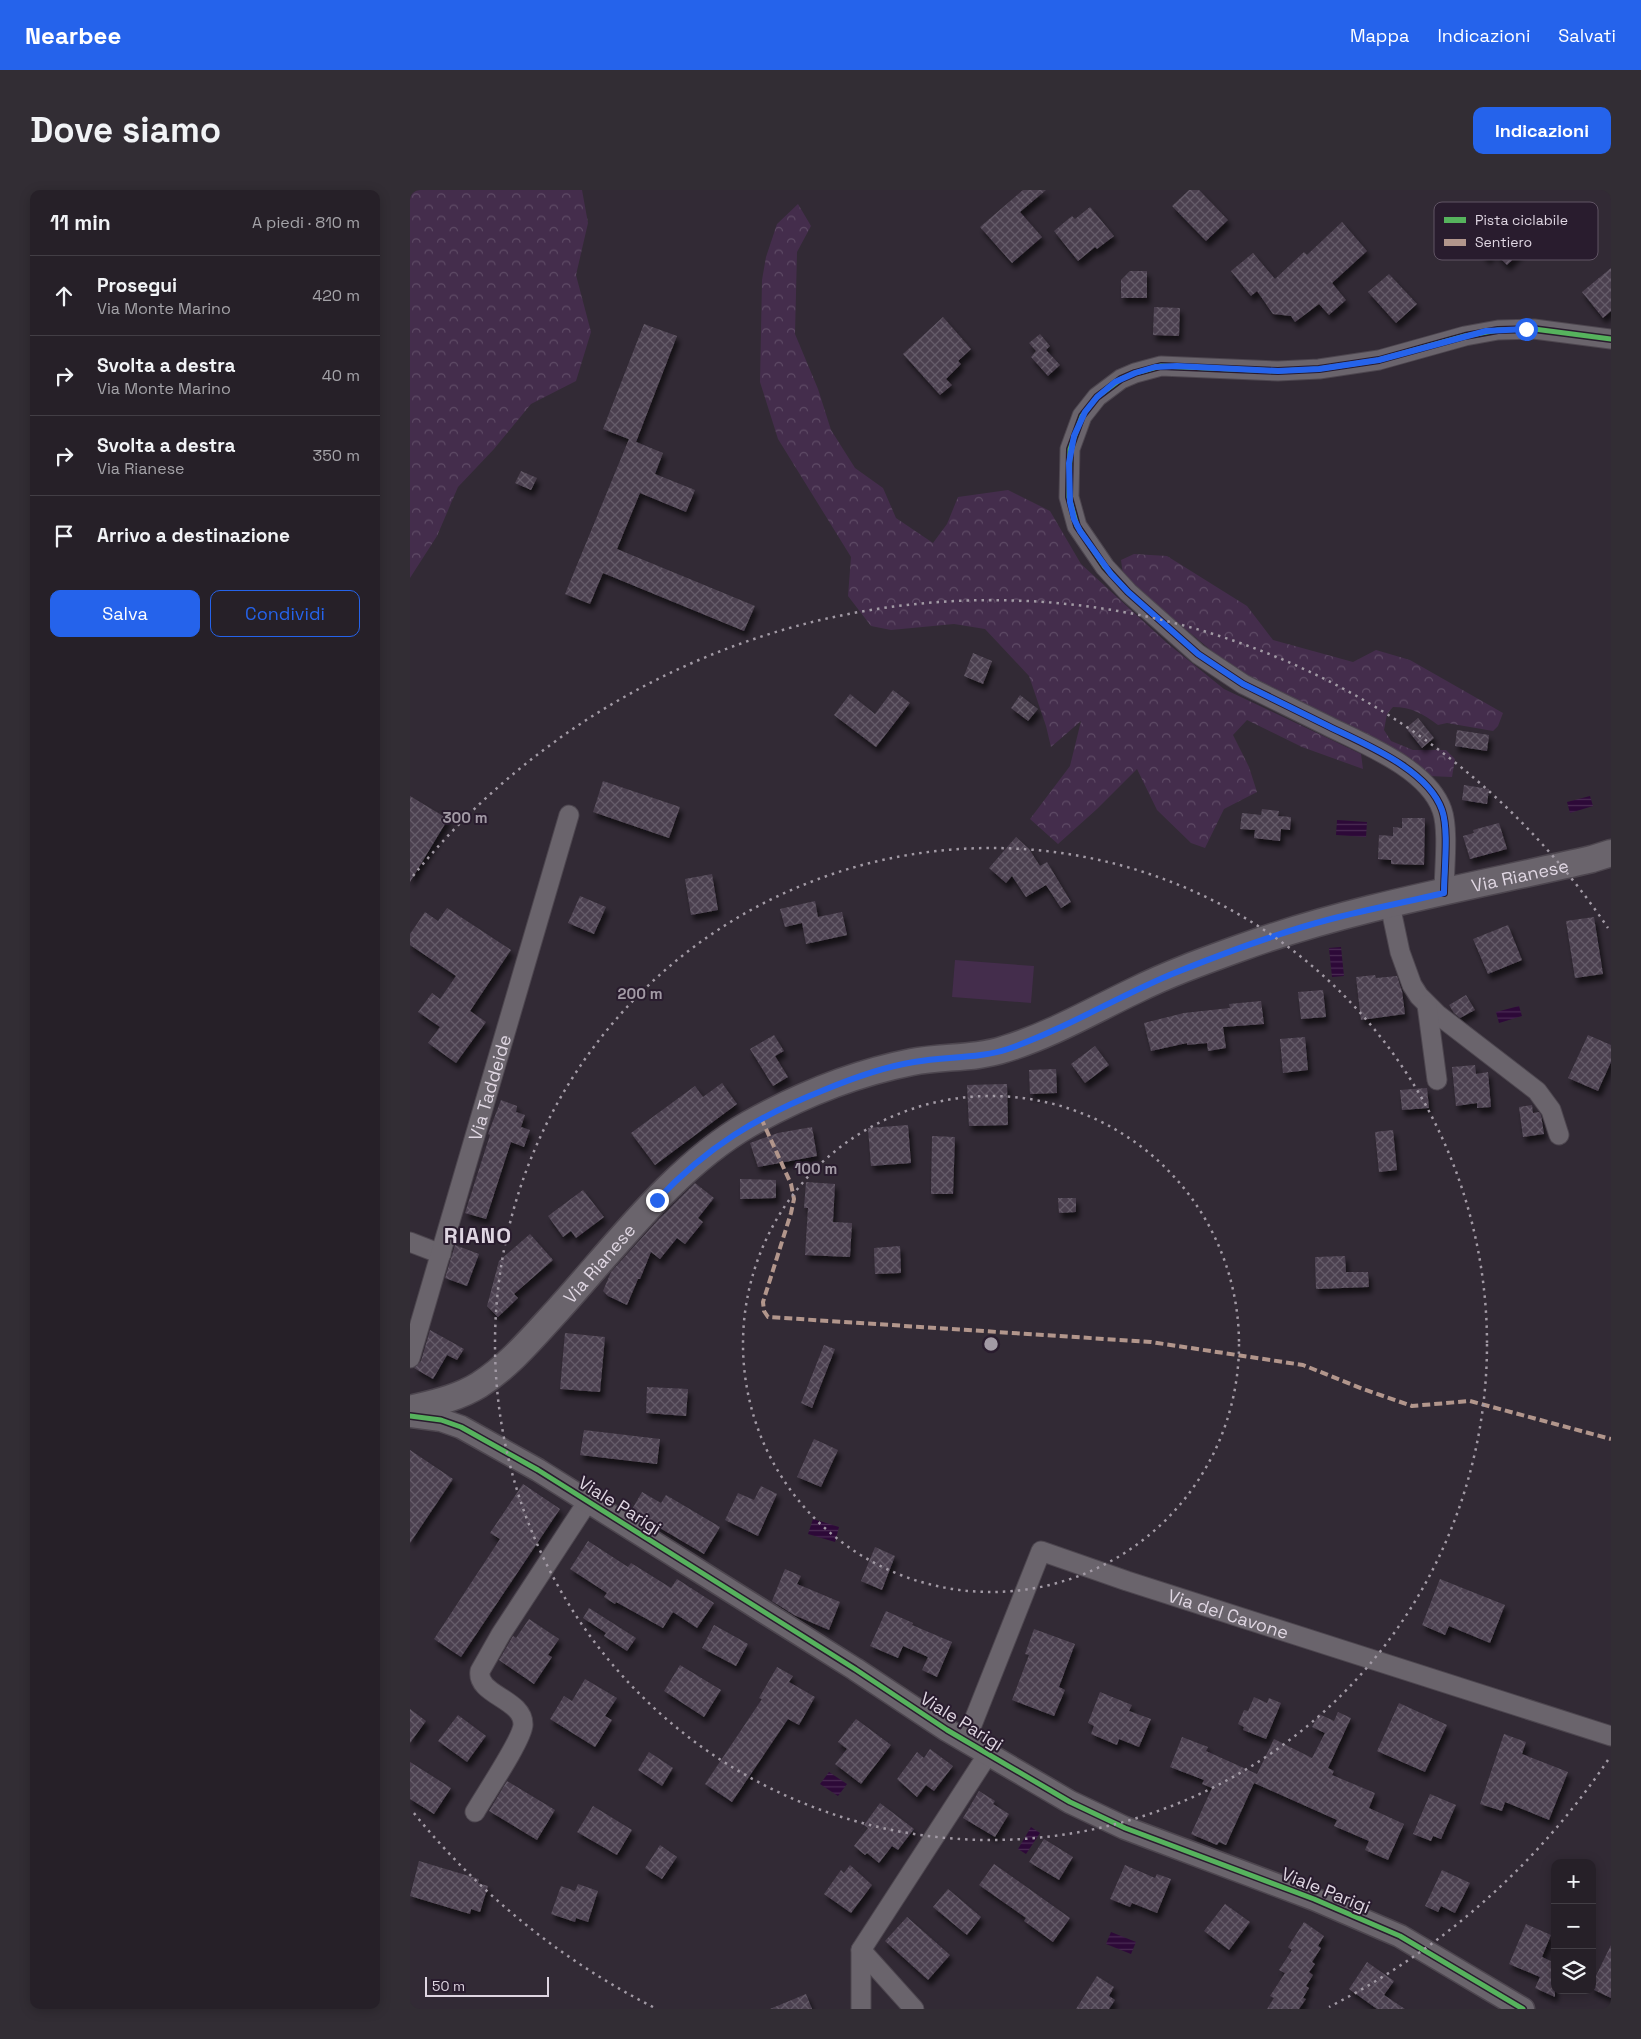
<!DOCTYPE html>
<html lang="it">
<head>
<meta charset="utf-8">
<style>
	:root { --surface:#262028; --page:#322d34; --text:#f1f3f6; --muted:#a4a3a8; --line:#423e45; --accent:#2563eb }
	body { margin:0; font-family:"Space Grotesk",sans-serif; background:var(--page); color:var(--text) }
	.controls { position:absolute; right:15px; bottom:15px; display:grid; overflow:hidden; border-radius:10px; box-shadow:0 2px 12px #0003 }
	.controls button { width:45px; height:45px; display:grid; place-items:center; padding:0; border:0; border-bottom:1px solid var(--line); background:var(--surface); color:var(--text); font:25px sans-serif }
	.scale { position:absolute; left:15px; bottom:12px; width:124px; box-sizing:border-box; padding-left:5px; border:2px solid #dfd6e2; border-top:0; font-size:14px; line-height:18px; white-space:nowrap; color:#dfd6e2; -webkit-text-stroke:4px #291c2e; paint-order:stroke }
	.stop { position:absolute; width:15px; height:15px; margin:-11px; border:4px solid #2563eb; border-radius:50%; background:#fff }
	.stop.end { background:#2563eb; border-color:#fff; box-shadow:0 1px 5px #0008 }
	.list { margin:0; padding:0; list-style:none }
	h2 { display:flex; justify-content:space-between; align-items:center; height:65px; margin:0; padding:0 20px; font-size:21px }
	h2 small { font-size:16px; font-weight:400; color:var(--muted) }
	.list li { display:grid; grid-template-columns:32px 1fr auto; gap:15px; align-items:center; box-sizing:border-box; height:80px; padding:0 20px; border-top:1px solid var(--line) }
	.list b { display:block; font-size:19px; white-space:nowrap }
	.list p { margin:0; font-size:16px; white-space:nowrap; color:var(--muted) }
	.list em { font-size:16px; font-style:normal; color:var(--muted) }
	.actions { display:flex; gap:10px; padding:15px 20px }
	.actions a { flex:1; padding:11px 0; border:1px solid var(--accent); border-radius:10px; text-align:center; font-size:18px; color:var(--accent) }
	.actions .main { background:var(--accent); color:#fff }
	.icon { flex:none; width:28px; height:28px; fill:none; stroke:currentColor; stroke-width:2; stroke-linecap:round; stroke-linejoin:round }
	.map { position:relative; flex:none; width:1201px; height:1819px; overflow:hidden; border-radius:10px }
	header { display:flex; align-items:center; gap:30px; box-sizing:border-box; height:70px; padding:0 25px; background:var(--accent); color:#fff }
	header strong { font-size:24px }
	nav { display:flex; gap:28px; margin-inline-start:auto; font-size:18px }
	.intro { display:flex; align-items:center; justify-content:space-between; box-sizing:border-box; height:120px; padding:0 30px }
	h1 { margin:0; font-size:35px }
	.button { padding:12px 22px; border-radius:10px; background:var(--accent); color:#fff; font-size:18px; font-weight:700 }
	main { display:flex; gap:30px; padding:0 30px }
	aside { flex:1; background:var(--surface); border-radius:10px; box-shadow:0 2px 12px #0003 }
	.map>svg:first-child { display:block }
	.forest { fill:url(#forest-crowns) }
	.garden { fill:#442d4c }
	.water { fill:url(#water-rules) }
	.building { fill:url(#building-cross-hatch); filter:url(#shadow) }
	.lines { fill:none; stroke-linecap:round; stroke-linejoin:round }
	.minor-casing { stroke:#4d464f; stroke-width:21 }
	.tertiary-casing { stroke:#4d464f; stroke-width:25 }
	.secondary-casing { stroke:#4d464f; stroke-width:29 }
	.minor { stroke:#6a646c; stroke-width:19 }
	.tertiary { stroke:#6a646c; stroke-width:22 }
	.secondary { stroke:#6a646c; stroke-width:26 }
	.quiet { stroke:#b2968c; stroke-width:4; stroke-dasharray:8 4; stroke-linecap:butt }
	.cycleway-casing { stroke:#291c2e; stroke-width:8 }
	.cycleway { stroke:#56b35d; stroke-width:5 }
	.route { stroke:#2563eb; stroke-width:6 }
	.ring { fill:none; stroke:#a29aa5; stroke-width:2.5; stroke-dasharray:2.5 5 }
	.labels { text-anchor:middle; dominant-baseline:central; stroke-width:4; stroke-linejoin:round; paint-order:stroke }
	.street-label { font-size:18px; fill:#dfd6e2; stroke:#291c2e }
	.district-label { font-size:22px; font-weight:bold; letter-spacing:1px; fill:#dfd6e2; stroke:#291c2e }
	.key { fill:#291c2e; stroke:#605464; stroke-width:1 }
	.key-label { font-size:14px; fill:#dfd6e2 }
	.centre { fill:#a29aa5; stroke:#291c2e; stroke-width:2.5 }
	.ring-label { font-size:15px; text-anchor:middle; font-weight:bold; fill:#a29aa5; stroke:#291c2e; stroke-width:4; stroke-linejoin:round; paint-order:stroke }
</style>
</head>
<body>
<header>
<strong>Nearbee</strong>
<nav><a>Mappa</a><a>Indicazioni</a><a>Salvati</a></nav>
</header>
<div class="intro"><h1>Dove siamo</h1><a class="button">Indicazioni</a></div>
<main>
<aside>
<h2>11 min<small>A piedi · 810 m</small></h2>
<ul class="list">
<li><svg class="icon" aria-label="ahead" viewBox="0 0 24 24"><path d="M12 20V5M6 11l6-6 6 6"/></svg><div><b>Prosegui</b><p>Via Monte Marino</p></div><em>420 m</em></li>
<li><svg class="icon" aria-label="right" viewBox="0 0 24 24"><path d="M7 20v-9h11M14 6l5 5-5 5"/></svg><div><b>Svolta a destra</b><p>Via Monte Marino</p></div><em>40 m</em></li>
<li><svg class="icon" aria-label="right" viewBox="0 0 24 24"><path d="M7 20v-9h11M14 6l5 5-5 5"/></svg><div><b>Svolta a destra</b><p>Via Rianese</p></div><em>350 m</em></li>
<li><svg class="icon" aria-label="arrive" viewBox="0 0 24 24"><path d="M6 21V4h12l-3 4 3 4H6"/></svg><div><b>Arrivo a destinazione</b></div></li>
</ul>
<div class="actions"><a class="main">Salva</a><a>Condividi</a></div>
</aside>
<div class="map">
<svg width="1201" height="1819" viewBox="0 0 1201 1819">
	<defs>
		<pattern id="forest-crowns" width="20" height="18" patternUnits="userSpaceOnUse" patternTransform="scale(1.25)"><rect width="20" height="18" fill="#442d4c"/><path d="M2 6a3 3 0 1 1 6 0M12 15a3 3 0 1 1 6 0" fill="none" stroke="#5f4b66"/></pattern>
		<pattern id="water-rules" width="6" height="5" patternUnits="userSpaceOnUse" patternTransform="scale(1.25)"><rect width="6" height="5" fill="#2d0938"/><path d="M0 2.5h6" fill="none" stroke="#4b2c54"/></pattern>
		<pattern id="building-cross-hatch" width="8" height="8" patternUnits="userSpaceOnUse" patternTransform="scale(1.25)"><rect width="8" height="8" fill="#4c4150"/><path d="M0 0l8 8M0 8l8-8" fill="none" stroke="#655c69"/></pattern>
		<filter id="shadow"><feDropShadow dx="3" dy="5.5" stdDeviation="2.5" flood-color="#0009"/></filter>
	</defs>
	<rect width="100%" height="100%" fill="#322a35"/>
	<path class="forest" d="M0,0H172L178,33L166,85L181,142L166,191L121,214L84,259L48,297L27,346L0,388Z
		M388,14L401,36L387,62L385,144L408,199L421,240L445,278L473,298L486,328L523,353L537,334L548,307L598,300L640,321L671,374L757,453L814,499L951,564L953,579L892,557L837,530L823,545L839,577L847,602L814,619L795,658L781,653L747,620L727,579L687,619L648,654L620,629L660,576L671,531L641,557L636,536L619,486L575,439L544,434L481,440L461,436L438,406L441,367L368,249L350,192L352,90L356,67L367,34Z
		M724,364L757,366L837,416L863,450L943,472L966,460L1000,470L1093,523L1088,536L1083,541L1037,533L1028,535C1013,524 1002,517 983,517L977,524L974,540L981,551L1003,560H1036L1045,569L1042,587L1019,586L826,481L755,422L713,384L711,370Z"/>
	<path class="garden" d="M545,770L624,776L621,813L542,807Z"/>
	<path class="water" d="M1180,606L1183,616L1160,623L1157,612Z
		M927,630L957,632L956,647L926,645Z
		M931,757L934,786L922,787L919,758Z
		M1109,816L1112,826L1089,833L1086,822Z
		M403,1329L429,1337L425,1352L398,1344Z
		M419,1582L437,1594L428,1606L410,1594Z
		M621,1637L630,1643L616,1664L608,1659Z
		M701,1742L726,1752L721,1764L696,1754Z"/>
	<path class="building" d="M613,0H636L610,22L632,47L602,73L570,37Z
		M779,0H789L818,30L796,51L762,16Z
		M680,17L704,46L687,59L685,57L668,71L644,41L662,26L665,29Z
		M932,32L957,61L922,93L936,110L919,125L909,114L885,132L881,126L863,124L847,101L841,106L821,81L843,63L865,89L894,62L897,65Z
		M1085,33L1093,43L1099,37L1117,56L1097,75L1084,62L1077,69L1067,58L1073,52L1069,48Z
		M1201,78V121L1193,128L1172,102Z
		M720,81H737V108H711V90Z
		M979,84L1007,114L986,133L958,102Z
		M744,117L770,118L769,146L743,145Z
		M533,127L561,159L548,171L551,174L536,189L542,195L530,205L493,164Z
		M234,134L267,146L226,252L193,239Z
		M630,144L640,156L636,160L650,175L638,186L621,167L626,161L619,153Z
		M219,249L253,263L245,284L285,300L276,322L230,303L207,359L345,416L334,441L193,383L180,414L155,404Z
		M111,281L127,288L121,300L105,293Z
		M563,463L582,471L573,494L554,486Z
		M483,500L500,513L466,557L424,525L440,504L465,524Z
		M610,505L628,519L618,531L601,518Z
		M1008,528L1024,548L1012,558L996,538Z
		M1047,540L1079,545L1077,561L1045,556Z
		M193,591L270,617L259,648L183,622Z
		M1054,595L1079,599L1077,614L1052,610Z
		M0,606L38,629L0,692Z
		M852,619L869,621L868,626L881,627L880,640L871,639L870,651L844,648L845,640L830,639L832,623L851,625Z
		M992,628H1015L1014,675L981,674V670L968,669L969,645L983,646V637L992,638Z
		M1089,633L1097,659L1060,669L1053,646L1064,643L1063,640Z
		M606,647L619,659L630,676L637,672L661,712L651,718L636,695L616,707L602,686L596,693L579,678Z
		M302,684L308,720L281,725L275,689Z
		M170,706L196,717L184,744L158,733Z
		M405,711L408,727L432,722L437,745L396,754L392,733L375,737L370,719Z
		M37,718L101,760L60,821L76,832L46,873L18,853L30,837L8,822L22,803L30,809L46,786L0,755V744L15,722L28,731Z
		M1184,727L1193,784L1165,788L1156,731Z
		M1098,735L1112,770L1078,784L1063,749Z
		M965,785L966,788L987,786L992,801L995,824L951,830L946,787Z
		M913,800L916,827L891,829L888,802Z
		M1056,805L1065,820L1050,828L1044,823L1039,815Z
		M851,811L854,834L813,837L816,858L798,861L797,853L777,855V853L741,861L734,833L774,823L820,818L819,814Z
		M364,845L374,861L365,866L378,887L363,896L340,859Z
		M1178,845L1201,855V872L1188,901L1158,888Z
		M895,847L898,880L873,883L870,849Z
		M685,856L699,875L675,893L661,874Z
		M1065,875L1066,884L1078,882L1081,917L1067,918V913L1046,916L1042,877Z
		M646,879L647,903L620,904L619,880Z
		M312,893L327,914L245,975L221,943L285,896L293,907Z
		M597,894L598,935L559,936L557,895Z
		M1017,898L1019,918L992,920L990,900Z
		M91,910L107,916L106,922L115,925L111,937L120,940L114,957L101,952L76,1029L55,1023L80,945L78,944Z
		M1122,915L1123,923L1129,922L1131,925L1134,944L1113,947L1109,917Z
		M498,935L501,973L461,976L458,938Z
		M402,937L407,966L348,977L340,953L368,943Z
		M983,940L987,980L969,982L965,942Z
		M522,946L545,947L543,1004H521Z
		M330,989L366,990V1008L330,1009Z
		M396,992L425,994L423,1032L442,1033L440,1067L395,1065L398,1018H394Z
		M285,993L304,1008L288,1028L293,1032L275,1054L267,1048L250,1069L241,1062L230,1089H228L217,1115L198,1106L193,1101L201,1082L248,1030Z
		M173,1000L194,1027L166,1048L161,1041L153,1047L138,1026Z
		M648,1008H666V1022L649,1023Z
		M120,1044L143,1070L104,1104L108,1108L88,1127L77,1116L89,1071Z
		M45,1055L69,1064L57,1096L35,1088Z
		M490,1056L491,1083L465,1084L464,1058Z
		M935,1066L936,1082H958L959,1097L906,1099L905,1067Z
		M20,1140L54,1159L47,1170L37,1165L23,1189L4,1178L11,1171Z
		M155,1143L195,1147L190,1202L150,1199Z
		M414,1155L425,1159L402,1218L391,1213Z
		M237,1197L278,1199L276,1226L236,1223Z
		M174,1240L250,1249L247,1274L170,1265Z
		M404,1249L428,1260L411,1297L387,1287Z
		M0,1260L43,1289L0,1353Z
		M113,1294L150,1319L51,1467L24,1449L90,1349L80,1343Z
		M351,1296L367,1304L348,1346L315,1330L328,1303L344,1310Z
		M232,1302L251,1313L256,1305L310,1337L294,1364L221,1321Z
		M178,1351L218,1377L221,1373L261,1398L267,1389L304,1413L287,1438L263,1422L253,1438L206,1412L205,1414L194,1407L197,1403L160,1379Z
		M465,1357L485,1366L472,1400L451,1391Z
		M375,1379L391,1386L387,1394L430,1412L419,1440L384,1425L362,1411Z
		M1030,1389L1095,1415L1080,1453L1039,1436L1035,1445L1012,1435Z
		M179,1418L226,1448L217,1461L194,1446L196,1443L173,1428Z
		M476,1421L503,1433L502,1435L542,1452L527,1487L512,1480L518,1467L493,1456L488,1468L460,1456Z
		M119,1429L149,1449L138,1465L142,1467L124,1494L89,1470L103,1446L106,1448Z
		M304,1435L338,1454L326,1476L292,1458Z
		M624,1439L665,1454L649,1497L655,1500L644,1526L602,1510L619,1465L615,1464Z
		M270,1475L311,1500L294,1527L254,1501Z
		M367,1477L383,1486L379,1492L405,1507L389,1535L378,1529L322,1612L295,1594L352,1509L349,1508Z
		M175,1489L207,1508L195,1526L202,1530L185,1557L140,1529L154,1506L162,1511Z
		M690,1502L722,1515L719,1521L741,1529L729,1557L709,1549L707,1555L681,1544L684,1536L678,1533Z
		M844,1507L857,1513L859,1508L871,1513L856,1549L833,1540L834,1537L828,1534L834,1520L838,1521Z
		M989,1513L1037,1535L1015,1582L967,1561Z
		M0,1519L16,1531L0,1553Z
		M928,1522L941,1528L918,1578L924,1581L922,1585L965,1603L959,1618L994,1634L978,1670L955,1660L959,1651L924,1636L927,1630L844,1593L816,1655L809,1652L807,1655L781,1644L802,1598L792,1594L794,1590L760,1577L772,1547L798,1557L796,1561L847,1584L864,1549L902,1568L915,1543L902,1537L909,1524L924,1531Z
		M48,1525L76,1546L57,1572L28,1551Z
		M446,1529L481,1555L451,1594L425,1574L437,1559L428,1552Z
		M1094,1544L1116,1552L1112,1564L1158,1582L1139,1630L1095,1612L1092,1621L1070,1614Z
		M520,1559L543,1576L524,1601L516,1595L507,1607L487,1589L507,1562L514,1568Z
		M239,1562L263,1578L252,1596L228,1580Z
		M0,1572L41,1598L24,1624L0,1609Z
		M97,1591L145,1620L127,1650L79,1621Z
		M569,1601L585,1611L583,1614L599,1624L585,1647L553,1628Z
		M1020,1604L1046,1615L1031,1649L1023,1646L1021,1651L1003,1644Z
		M470,1613L504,1639L488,1660L482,1656L469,1673L457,1663L455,1665L444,1656L458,1638L454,1635Z
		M183,1616L222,1640L207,1665L167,1642Z
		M634,1649L663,1667L649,1690L619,1672Z
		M250,1655L267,1667L252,1689L235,1678Z
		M9,1671L69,1689L68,1693L78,1696L70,1722L61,1719L60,1724L0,1706Z
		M584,1674L660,1728L643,1752L614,1731L616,1728L569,1695Z
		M440,1675L462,1695L441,1723L414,1704L431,1680L434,1683Z
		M715,1675L745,1688L747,1684L761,1689L747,1723L722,1713L720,1717L700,1709Z
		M1032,1680L1060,1693L1045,1723L1031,1716L1028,1722L1015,1716Z
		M168,1694L188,1701L178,1732L166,1728L165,1732L141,1724L151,1696L165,1701Z
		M538,1699L571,1727L557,1745L523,1717Z
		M815,1714L840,1732L819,1760L794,1741Z
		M497,1727L540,1765L518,1790L475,1751Z
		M894,1732L914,1746L908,1756L911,1758L902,1772L905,1774L899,1782L903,1785L896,1796L899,1798L893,1808L896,1809L889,1819H857L864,1808L860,1806L875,1783L869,1780L882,1760L878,1757Z
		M1116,1734L1141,1745L1132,1767L1145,1773V1807L1125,1798L1130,1787L1099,1774Z
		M1201,1755V1808L1182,1799V1794Z
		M957,1772L984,1791L974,1805L995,1819H967L939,1799Z
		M687,1786L704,1797L699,1806L705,1810L699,1819H666Z
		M396,1804L402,1819H360Z"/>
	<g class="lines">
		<defs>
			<g id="minor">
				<path d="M1034,703C1034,680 1039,640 1032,620C1018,579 954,554 918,536C890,522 861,508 833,494L788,464L718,402L695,377L667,336L659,307L660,259L672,226L687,207L711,189L725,183L751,176L868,181L909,179L969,170L1055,146L1088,140L1124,139L1201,149"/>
				<path d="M980,715L990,762L1002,795L1009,806L1027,824L1127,901L1141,920L1149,945"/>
				<path d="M1017,815L1027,890"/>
				<path d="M0,1052L31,1064"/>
				<path id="s1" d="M0,1168L159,625"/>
				<path id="s2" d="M556,1550L631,1361L717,1391L1201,1546"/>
				<path d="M65,1622C74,1606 112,1550 113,1535C114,1509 66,1505 70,1481L91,1444L178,1311"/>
				<path d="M451,1760L504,1819"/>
				<path d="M451,1819V1760L578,1564"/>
			</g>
			<path id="tertiary" d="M0,1226L31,1230L51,1237L128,1280L445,1479L537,1540L660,1612L715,1638L904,1709L990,1746L1113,1819"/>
			<g id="secondary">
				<path id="s3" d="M0,1219C24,1213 48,1208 69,1195C99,1176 124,1146 147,1121C205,1057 264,977 339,934C389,906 446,883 502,872C533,866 565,869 595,859C641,845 682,821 724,801C758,784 794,771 830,758C943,717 1065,696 1182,669L1201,663"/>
			</g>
		</defs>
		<use href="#minor" class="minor-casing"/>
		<use href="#tertiary" class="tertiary-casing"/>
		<use href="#secondary" class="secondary-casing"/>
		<use href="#minor" class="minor"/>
		<use href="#tertiary" class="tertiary"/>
		<use href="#secondary" class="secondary"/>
		<path class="quiet" d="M351,928L381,994L384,1009L381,1023L353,1112L354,1121L358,1127L741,1152L893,1175L953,1199L1002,1216L1060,1211L1201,1249"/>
		<defs>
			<path id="cycleway" d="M1034,703C1034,680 1039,640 1032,620C1018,579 954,554 918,536C890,522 861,508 833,494L788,464L718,402L695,377L667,336L659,307L660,259L672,226L687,207L711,189L725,183L751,176L868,181L909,179L969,170L1055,146L1088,140L1124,139L1201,149
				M0,1226L31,1230L51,1237L128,1280L445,1479L537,1540L660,1612L715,1638L904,1709L990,1746L1113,1819"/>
		</defs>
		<use href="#cycleway" class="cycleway-casing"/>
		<use href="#cycleway" class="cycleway"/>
	</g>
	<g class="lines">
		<path class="route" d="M247,1010C297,957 346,927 414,900C443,888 473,877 504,872C535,866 568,869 598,859C655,839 707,807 762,784C814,763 867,743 921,729C959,719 997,712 1034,703C1034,681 1039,639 1032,620C1018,579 954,554 918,536C890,522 861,508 833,494L788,464L718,402L701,384L670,341L664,329L660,312L659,273L664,246L675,222L687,207L705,192L725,183L745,177L767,176L868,181L909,179L969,170L1076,141L1116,139"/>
	</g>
	<g class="ring">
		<circle cx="581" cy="1154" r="248"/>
		<circle cx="581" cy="1154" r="496"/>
		<path d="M1198 1570A744 744 0 0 1 919 1817M243 1817A744 744 0 0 1 3 1622M3 686A744 744 0 0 1 1198 738"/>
	</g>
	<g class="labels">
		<g class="street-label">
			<text stroke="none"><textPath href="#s3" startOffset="1265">Via Rianese</textPath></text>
			<text stroke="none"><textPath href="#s1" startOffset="282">Via Taddeide</textPath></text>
			<text stroke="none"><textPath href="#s3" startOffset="245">Via Rianese</textPath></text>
			<text transform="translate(210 1315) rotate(32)">Viale Parigi</text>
			<text stroke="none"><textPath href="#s2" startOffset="401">Via del Cavone</textPath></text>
			<text transform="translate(552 1531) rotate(32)">Viale Parigi</text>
			<text transform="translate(916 1700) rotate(22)">Viale Parigi</text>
		</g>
		<g class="district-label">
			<text x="68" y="1045">RIANO</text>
		</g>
	</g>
	<rect x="1024" y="12" width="164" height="58" rx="8" class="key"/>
	<rect x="1034" y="27" width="22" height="6" fill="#56b35d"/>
	<rect x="1034" y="49" width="22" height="7" fill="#b2968c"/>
	<g class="key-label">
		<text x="1065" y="35">Pista ciclabile</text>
		<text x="1065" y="57">Sentiero</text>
	</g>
	<circle cx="581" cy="1154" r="8" class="centre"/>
	<g class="ring-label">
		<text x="55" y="633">300 m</text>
		<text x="230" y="809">200 m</text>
		<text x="406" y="984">100 m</text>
	</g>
</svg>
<div class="controls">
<button>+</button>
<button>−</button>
<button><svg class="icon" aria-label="layers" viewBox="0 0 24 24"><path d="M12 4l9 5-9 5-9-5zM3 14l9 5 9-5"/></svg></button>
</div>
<div class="scale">50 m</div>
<div class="stop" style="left:1116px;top:139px"></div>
<div class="stop end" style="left:247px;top:1010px"></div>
</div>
</main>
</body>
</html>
